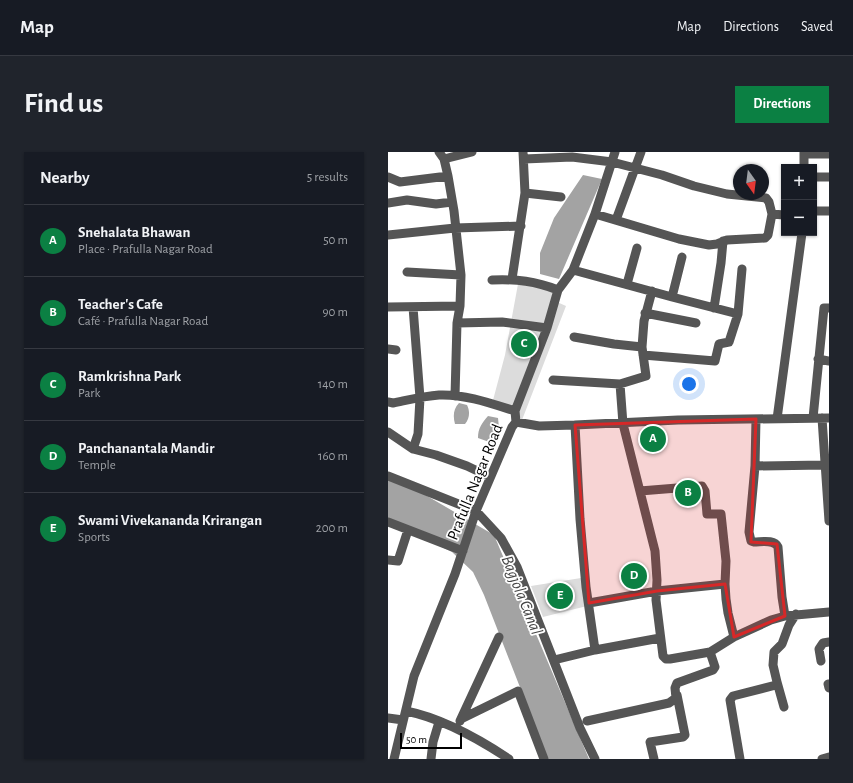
<!DOCTYPE html>
<html lang="en">
<head>
<meta charset="utf-8">
<style>
	:root { --surface:#171b24; --page:#20242c; --text:#f1f3f6; --muted:#9ea1a6; --line:#363941; --accent:#0b8043 }
	body { margin:0; font-family:"Alegreya Sans",sans-serif; background:var(--page); color:var(--text) }
	.controls { position:absolute; right:12px; top:12px; display:grid; overflow:hidden; border-radius:0px; box-shadow:0 1px 3px #0004 }
	.controls button { width:36px; height:36px; display:grid; place-items:center; padding:0; border:0; border-bottom:1px solid var(--line); background:var(--surface); color:var(--text); font:20px sans-serif }
	.compass { position:absolute; left:345px; top:12px; width:36px; height:36px; border-radius:50%; background:var(--surface); box-shadow:0 1px 3px #0004; rotate:166deg }
	.scale { position:absolute; left:12px; bottom:10px; width:62px; box-sizing:border-box; padding-left:4px; border:2px solid #000; border-top:0; font-size:11px; line-height:14px; white-space:nowrap; color:#000; -webkit-text-stroke:3px #fff; paint-order:stroke }
	.you { position:absolute; left:301px; top:232px; width:14px; height:14px; margin:-10px; border:3px solid #fff; border-radius:50%; background:#1a73e8; box-shadow:0 0 0 6px #1a73e833 }
	.badge { display:grid; place-items:center; width:26px; height:26px; border-radius:50%; background:var(--accent); color:#fff; font-size:13px; font-weight:700 }
	.pin { position:absolute; translate:-50% -50%; border:2px solid #fff; box-shadow:0 1px 4px #0006 }
	.list { margin:0; padding:0; list-style:none }
	h2 { display:flex; justify-content:space-between; align-items:center; height:52px; margin:0; padding:0 16px; font-size:17px }
	h2 small { font-size:13px; font-weight:400; color:var(--muted) }
	.list li { display:grid; grid-template-columns:26px 1fr auto; gap:12px; align-items:center; box-sizing:border-box; height:72px; padding:0 16px; border-top:1px solid var(--line) }
	.list b { display:block; font-size:15px; white-space:nowrap }
	.list p { margin:0; font-size:13px; white-space:nowrap; color:var(--muted) }
	.list em { font-size:13px; font-style:normal; color:var(--muted) }
	.map { position:relative; flex:none; width:441px; height:607px; overflow:hidden; border-radius:0px }
	header { display:flex; align-items:center; gap:24px; box-sizing:border-box; height:56px; padding:0 20px; background:var(--surface); border-bottom:1px solid var(--line) }
	header strong { font-size:19px }
	nav { display:flex; gap:22px; margin-inline-start:auto; font-size:14px }
	.intro { display:flex; align-items:center; justify-content:space-between; box-sizing:border-box; height:96px; padding:0 24px }
	h1 { margin:0; font-size:28px }
	.button { padding:10px 18px; border-radius:0px; background:var(--accent); color:#fff; font-size:14px; font-weight:700 }
	main { display:flex; gap:24px; padding:0 24px }
	aside { flex:1; background:var(--surface); border-radius:0px; box-shadow:0 1px 3px #0004 }
	.map>svg:first-child { display:block }
	.green { fill:#dcdcdc }
	.water { fill:#a3a3a3 }
	.lines { fill:none; stroke-linecap:round; stroke-linejoin:round }
	.minor { stroke:#555; stroke-width:9 }
	.marked { fill:#d62828; fill-opacity:0.2; stroke:#d62828; stroke-width:3; stroke-linejoin:round }
	.labels { text-anchor:middle; dominant-baseline:central; stroke-width:3.5; stroke-linejoin:round; paint-order:stroke }
	.street-label { font-size:16px; fill:#000; stroke:#fff }
	.water-label { font-size:17px; font-style:italic; fill:#444; stroke:#fff }
</style>
</head>
<body>
<header>
<strong>Map</strong>
<nav><a>Map</a><a>Directions</a><a>Saved</a></nav>
</header>
<div class="intro"><h1>Find us</h1><a class="button">Directions</a></div>
<main>
<aside>
<h2>Nearby<small>5 results</small></h2>
<ul class="list">
<li><span class="badge">A</span><div><b>Snehalata Bhawan</b><p>Place · Prafulla Nagar Road</p></div><em>50 m</em></li>
<li><span class="badge">B</span><div><b>Teacher's Cafe</b><p>Café · Prafulla Nagar Road</p></div><em>90 m</em></li>
<li><span class="badge">C</span><div><b>Ramkrishna Park</b><p>Park</p></div><em>140 m</em></li>
<li><span class="badge">D</span><div><b>Panchanantala Mandir</b><p>Temple</p></div><em>160 m</em></li>
<li><span class="badge">E</span><div><b>Swami Vivekananda Krirangan</b><p>Sports</p></div><em>200 m</em></li>
</ul>
</aside>
<div class="map">
<svg width="441" height="607" viewBox="0 0 441 607">
	<rect width="100%" height="100%" fill="#fff"/>
	<path class="green" d="M130,132L170,138L169,150L178,154L134,268L130,263L126,255L104,252L117,203Z
		M193,426L199,454L155,465L143,434Z"/>
	<path class="water" d="M195,23L214,27L171,127L152,122V101L166,66Z
		M71,251L79,253C82,259 82,266 77,272H67C65,265 65,257 71,251Z
		M100,264L110,266L111,276L104,291L90,286C90,276 94,271 100,264Z
		M0,325L34,341L106,383L201,607H160L96,443L85,420L64,400L0,369Z"/>
	<g class="lines">
		<path class="minor" d="M51,0L56,7L60,24L66,59L73,123L72,154L69,171L67,244
			M416,0V15
			M416,2H441
			M56,7L84,0
			M136,7L184,5L224,10L274,23L306,34L339,42L378,46L381,50L384,62L396,63
			M0,25L12,30L60,24
			M426,25H441
			M137,41L173,45
			M0,51L19,48L48,52L64,50
			M426,59H441
			M207,62L291,87L321,93L329,92L339,88L377,86L380,83L384,62
			M228,68L253,0
			M0,83L67,76L133,74
			M185,118L284,145L350,162
			M19,120L73,123
			M124,127L137,41L135,0
			M104,128C129,127 147,129 170,138
			M239,132L249,96
			M284,145L294,105
			M0,155L72,154
			M326,156L333,111L335,89
			M257,161L308,171
			M69,171L114,170L159,176
			M186,185L226,192L254,195
			M0,197L8,198
			M255,203L327,209L331,192L341,190L350,162L354,117
			M430,207L441,209
			M165,228L232,232L258,224L254,195L256,169L264,139
			M232,232L235,272L267,399L269,428L268,448L275,504L278,507H282L322,500L346,485L383,468L397,464L441,460
			M0,250L5,251C20,248 36,244 51,243C77,242 102,251 127,259
			M425,266L436,156H441
			M434,266L441,369
			M368,267L367,314L361,380L363,389L366,390C374,390 386,387 390,395L394,445L397,464
			M389,267L414,81
			M128,270L127,259L159,176L170,138L185,118L207,62L227,0
			M187,273L192,367L198,435L207,498
			M0,280L25,297L48,303L79,314L102,325
			M25,297L30,282L32,246L25,155
			M367,314L436,313
			M0,324L88,359L113,386L129,415L192,576L207,607
			M252,339L314,334L317,339L319,362H333L338,409L337,432L338,447L340,461L346,485
			M0,370L75,399
			M0,408L10,409L20,378
			M201,451L269,439L337,432
			M166,508L207,498L272,486
			M433,509L431,497L435,491L441,490
			M389,530L396,555
			M440,532L441,536
			M18,559C53,566 91,587 121,607
			M0,566L15,568
			M73,567L130,539L156,607
			M72,569L111,485
			M199,569L281,551L288,546L287,536L289,531L325,518L327,515L322,500
			M6,607L26,524L67,422L88,359L124,275L128,270L151,274L187,273L290,268L441,266
			M43,607L45,590L51,570
			M266,607L262,590L295,585L297,583L289,543
			M352,607L342,548L345,544L388,533L389,530L385,513L386,500L394,492L401,473L408,462
			M434,607L441,605"/>
	</g>
	<path class="marked" d="M368,267L363,390L389,392L397,464L346,485L337,432L269,439L201,451L187,273Z"/>
	<g class="labels">
		<g class="street-label">
			<text transform="translate(87 330) rotate(-68)">Prafulla Nagar Road</text>
		</g>
		<g class="water-label">
			<text transform="translate(134 443) rotate(68)">Bagjola Canal</text>
		</g>
	</g>
</svg>
<div class="controls">
<button>+</button>
<button>−</button>
</div>
<svg class="compass" viewBox="-18 -18 36 36"><path d="M0-13l5 13h-10z" fill="#e53935"/><path d="M0 13l5-13h-10z" fill="#9ea1a6"/></svg>
<div class="scale">50 m</div>
<div class="you"></div>
<div class="pin badge" style="left:265px;top:287px">A</div>
<div class="pin badge" style="left:300px;top:341px">B</div>
<div class="pin badge" style="left:136px;top:192px">C</div>
<div class="pin badge" style="left:246px;top:424px">D</div>
<div class="pin badge" style="left:172px;top:444px">E</div>
</div>
</main>
</body>
</html>
